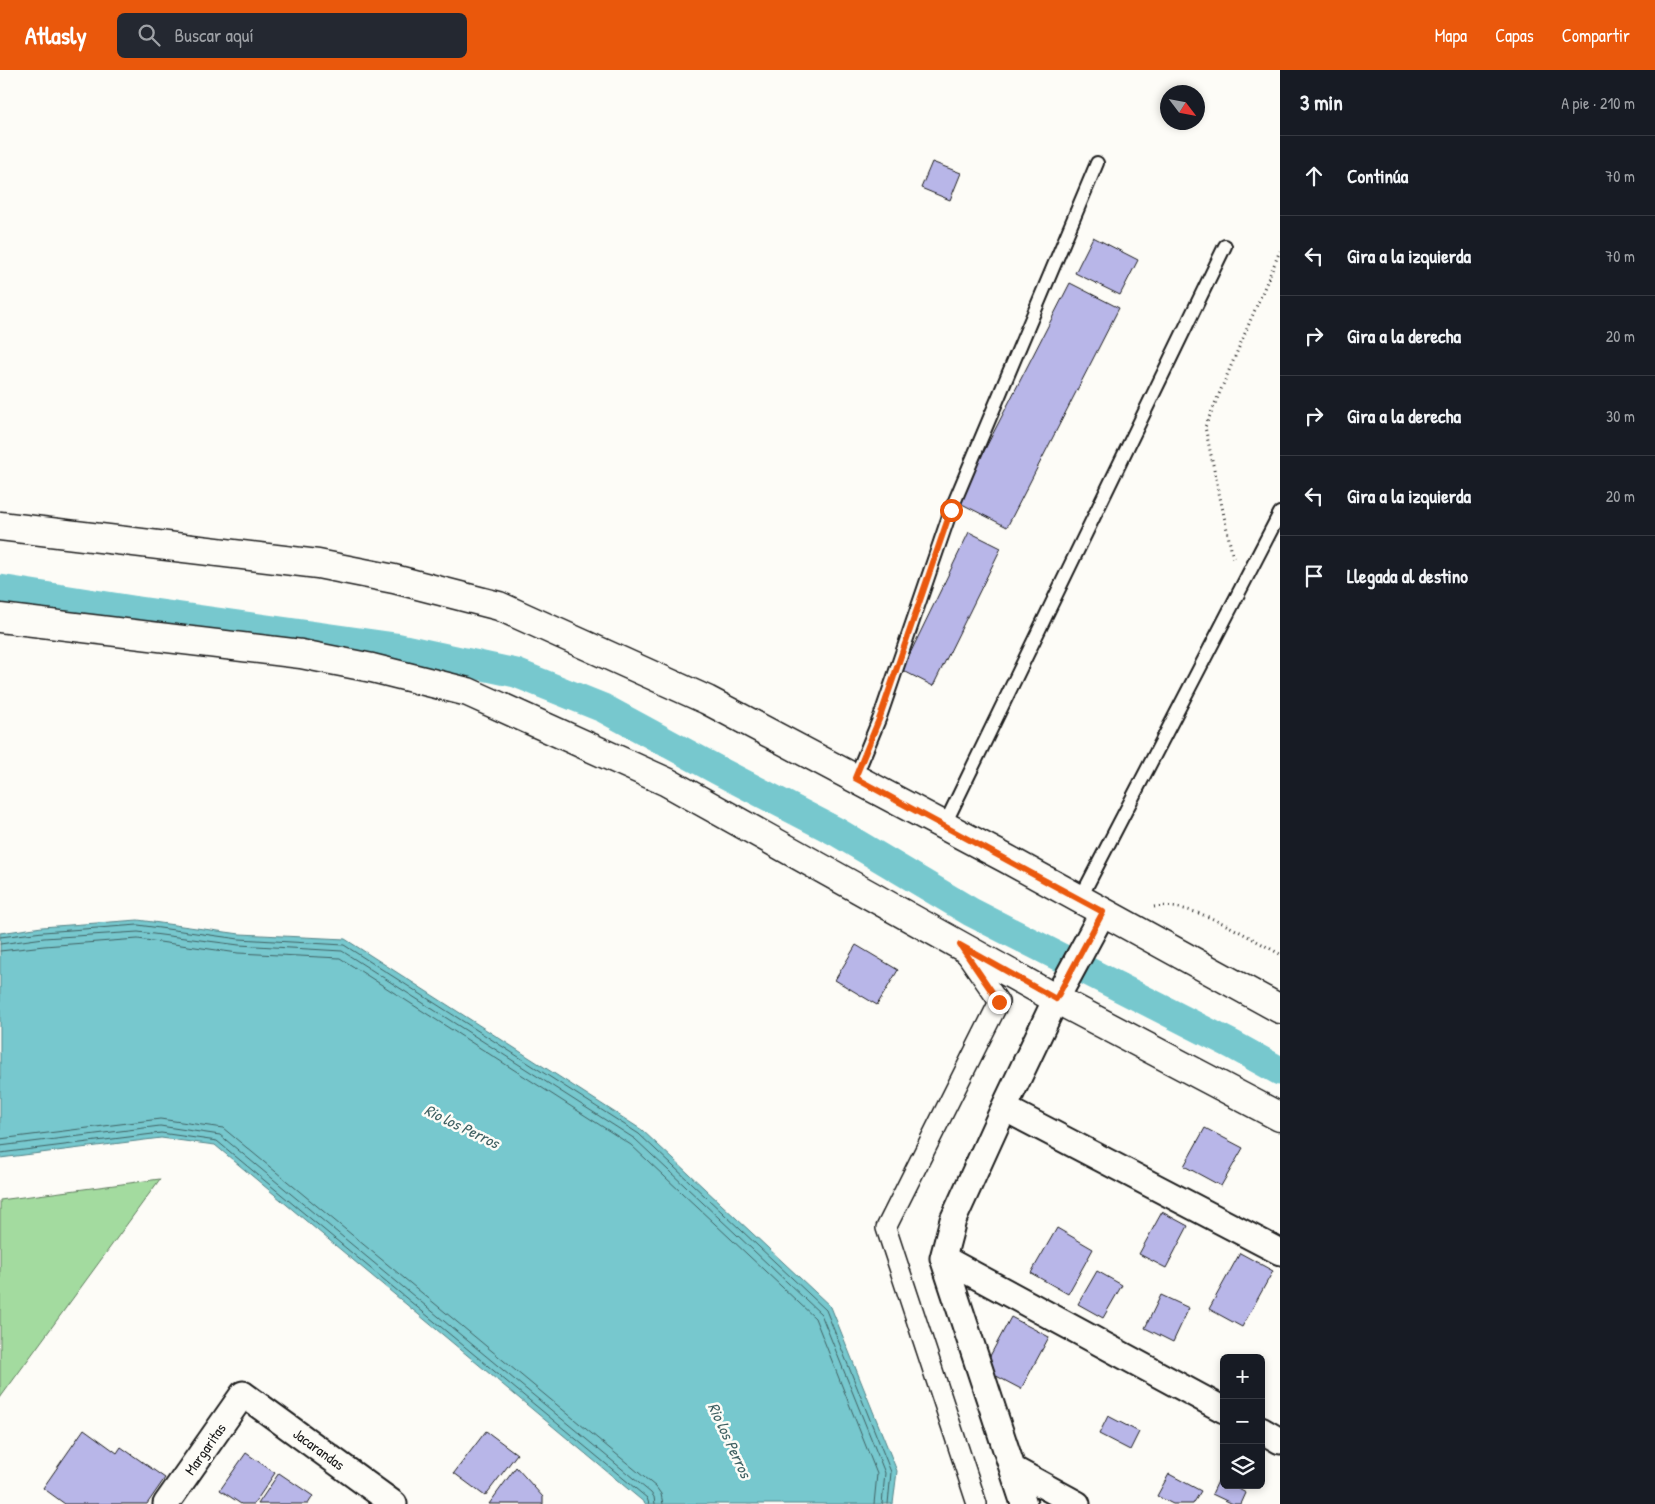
<!DOCTYPE html>
<html lang="es">
<head>
<meta charset="utf-8">
<style>
	:root { --surface:#171b24; --page:#242831; --text:#f1f3f6; --muted:#9ea1a6; --line:#363941; --accent:#ea580c }
	body { margin:0; font-family:"Patrick Hand",sans-serif; background:var(--page); color:var(--text) }
	.controls { position:absolute; right:15px; bottom:15px; display:grid; overflow:hidden; border-radius:8px; box-shadow:0 2px 8px #0003 }
	.controls button { width:45px; height:45px; display:grid; place-items:center; padding:0; border:0; border-bottom:1px solid var(--line); background:var(--surface); color:var(--text); font:25px sans-serif }
	.compass { position:absolute; left:1160px; top:15px; width:45px; height:45px; border-radius:50%; background:var(--surface); box-shadow:0 2px 8px #0003; rotate:122deg }
	.stop { position:absolute; width:15px; height:15px; margin:-11px; border:4px solid #ea580c; border-radius:50%; background:#fff }
	.stop.end { background:#ea580c; border-color:#fff; box-shadow:0 1px 5px #0008 }
	.list { margin:0; padding:0; list-style:none }
	h2 { display:flex; justify-content:space-between; align-items:center; height:65px; margin:0; padding:0 20px; font-size:21px }
	h2 small { font-size:16px; font-weight:400; color:var(--muted) }
	.list li { display:grid; grid-template-columns:32px 1fr auto; gap:15px; align-items:center; box-sizing:border-box; height:80px; padding:0 20px; border-top:1px solid var(--line) }
	.list b { display:block; font-size:19px; white-space:nowrap }
	.list em { font-size:16px; font-style:normal; color:var(--muted) }
	.icon { flex:none; width:28px; height:28px; fill:none; stroke:currentColor; stroke-width:2; stroke-linecap:round; stroke-linejoin:round }
	.map { position:relative; flex:none; width:1280px; height:1434px; overflow:hidden }
	header { display:flex; align-items:center; gap:30px; box-sizing:border-box; height:70px; padding:0 25px; background:var(--accent); color:#fff }
	header strong { font-size:24px }
	nav { display:flex; gap:28px; margin-inline-start:auto; font-size:18px }
	.search { width:350px; height:45px; background:var(--page); display:flex; align-items:center; gap:12px; box-sizing:border-box; padding:0 18px; border-radius:8px; color:var(--muted); font-size:19px }
	main { display:flex }
	aside { flex:1; background:var(--surface) }
	.map>svg:first-child { display:block }
	.green { fill:#a3db9f; stroke:#607c5e }
	.water { fill:#77c8ce; stroke:#538387 }
	.lines { fill:none; stroke-linecap:round; stroke-linejoin:round }
	.shore { stroke:#406163; stroke-width:1 }
	.canal { stroke:#77c8ce; stroke-width:29 }
	.building { fill:#b8b6e8; stroke:#1c1c1c }
	.service-casing { stroke:#1c1c1c; stroke-width:16 }
	.pedestrian-casing { stroke:#1c1c1c; stroke-width:22 }
	.minor-casing { stroke:#1c1c1c; stroke-width:29 }
	.tertiary-casing { stroke:#1c1c1c; stroke-width:31 }
	.path { stroke:#1c1c1c; stroke-width:3; stroke-dasharray:1 4; stroke-linecap:butt }
	.service { stroke:#fdfcf7; stroke-width:12 }
	.pedestrian { stroke:#fdfcf7; stroke-width:19 }
	.minor { stroke:#fdfcf7; stroke-width:25 }
	.tertiary { stroke:#fdfcf7; stroke-width:28 }
	.route { stroke:#ea580c; stroke-width:6 }
	.labels { text-anchor:middle; dominant-baseline:central; stroke-width:5; stroke-linejoin:round; paint-order:stroke }
	.street-label { font-size:15px; fill:#1c1c1c; stroke:#fdfcf7 }
	.water-label { font-size:16px; font-style:italic; fill:#406163; stroke:#fdfcf7 }
</style>
</head>
<body>
<header>
<strong>Atlasly</strong>
<div class="search"><svg class="icon" aria-label="search" viewBox="0 0 24 24"><circle cx="10" cy="10" r="6"/><path d="M15 15l6 6"/></svg>Buscar aquí</div>
<nav><a>Mapa</a><a>Capas</a><a>Compartir</a></nav>
</header>
<main>
<div class="map">
<svg width="1280" height="1434" viewBox="0 0 1280 1434">
	<rect width="100%" height="100%" fill="#fdfcf7"/>
	<filter id="ink" filterUnits="userSpaceOnUse"><feTurbulence type="fractalNoise" baseFrequency=".02" numOctaves="2"/><feDisplacementMap in="SourceGraphic" scale="10" xChannelSelector="R" yChannelSelector="G"/><feConvolveMatrix kernelMatrix="1 2 1 2 8 2 1 2 1" color-interpolation-filters="sRGB"/></filter>
	<g filter="url(#ink)">
		<path class="green" d="M160,1109L0,1328V1130Z"/>
		<path class="water" d="M138,850L240,864L345,869L642,1060L831,1237L897,1401L893,1434H646L215,1075L161,1068L0,1088V863L42,857Z"/>
		<g class="lines">
			<path class="shore" d="M0,867L43,862L138,855L239,869L344,875L639,1064L826,1240L891,1402L888,1434
				M0,874L44,868L138,862L239,875L342,881L635,1069L821,1244L885,1403L882,1434
				M0,881L44,876L138,869L238,883L340,888L631,1075L815,1248L877,1404L874,1434
				M0,1069L160,1049L223,1058L656,1417L661,1424L663,1434
				M0,1076L160,1056L220,1065L651,1423L654,1427L655,1434
				M0,1083L161,1063L217,1071L647,1428L649,1434"/>
			<path class="canal" d="M0,519L139,541L395,577L516,603L603,638L721,702L837,762L971,842L1233,975L1280,1001"/>
		</g>
		<path class="building" d="M932,92L961,103L950,130L921,118Z
			M1093,167L1138,190L1120,225L1075,203Z
			M1070,213L1119,238L1007,457L958,432Z
			M969,462L1001,478L933,616L902,600Z
			M856,875L898,900L877,935L835,910Z
			M1205,1058L1243,1078L1221,1116L1184,1096Z
			M1162,1142L1188,1156L1166,1198L1139,1184Z
			M1057,1158L1093,1179L1068,1224L1031,1203Z
			M1240,1183L1273,1201L1242,1257L1209,1239Z
			M1097,1201L1122,1215L1103,1248L1078,1234Z
			M1161,1225L1189,1238L1173,1272L1145,1258Z
			M1011,1247L1049,1267L1021,1319L983,1299Z
			M1108,1346L1139,1362L1130,1380L1099,1364Z
			M84,1359L117,1383L121,1377L165,1408L147,1434H65L43,1418Z
			M486,1361L517,1384L485,1426L454,1403Z
			M246,1383L275,1403L254,1434H241L220,1420Z
			M516,1397L543,1427V1434H489Z
			M279,1403L313,1426L308,1434H258Z
			M1169,1404L1201,1421L1193,1434H1173L1157,1426Z
			M1219,1409L1224,1412V1415H1231L1246,1423L1241,1434H1233L1212,1424Z"/>
		<g class="lines">
			<defs>
				<path id="service" d="M855,708L880,647L951,440L1097,93
					M944,756L1225,176
					M1080,829L1280,443"/>
				<path id="pedestrian" d="M963,880L999,932L886,1158L977,1434"/>
				<path id="minor" d="M1004,1038L1280,1182
					M943,1188L1224,1340
					M1261,1360L1280,1371
					M1013,1399L1077,1434
					M166,1434L243,1324L394,1434
					M1024,1434L943,1188L953,1150L1004,1038L1056,929L1103,842"/>
				<path id="tertiary" d="M0,456L318,494L394,509L499,536L707,630L1007,789L1280,939
					M0,548L301,584L372,598L468,622L667,712L1056,929L1280,1047"/>
			</defs>
			<use href="#service" class="service-casing"/>
			<use href="#pedestrian" class="pedestrian-casing"/>
			<use href="#minor" class="minor-casing"/>
			<use href="#tertiary" class="tertiary-casing"/>
			<path class="path" d="M1233,488L1205,357L1280,181
				M1154,837C1193,831 1246,866 1280,884"/>
			<use href="#service" class="service"/>
			<use href="#pedestrian" class="pedestrian"/>
			<use href="#minor" class="minor"/>
			<use href="#tertiary" class="tertiary"/>
		</g>
	</g>
	<g class="lines" filter="url(#ink)">
		<path class="route" d="M951,440L880,647L855,708L1103,842L1056,929L960,875L999,932"/>
	</g>
	<g class="labels">
		<g class="street-label">
			<text transform="translate(205 1379) rotate(-55)">Margaritas</text>
			<text transform="translate(319 1379) rotate(36)">Jacarandas</text>
		</g>
		<g class="water-label">
			<text transform="translate(462 1056) rotate(26)">Rio los Perros</text>
			<text transform="translate(730 1370) rotate(65)">Rio los Perros</text>
		</g>
	</g>
</svg>
<div class="controls">
<button>+</button>
<button>−</button>
<button><svg class="icon" aria-label="layers" viewBox="0 0 24 24"><path d="M12 4l9 5-9 5-9-5zM3 14l9 5 9-5"/></svg></button>
</div>
<svg class="compass" viewBox="-18 -18 36 36"><path d="M0-13l5 13h-10z" fill="#e53935"/><path d="M0 13l5-13h-10z" fill="#9ea1a6"/></svg>
<div class="stop" style="left:951px;top:440px"></div>
<div class="stop end" style="left:999px;top:932px"></div>
</div>
<aside>
<h2>3 min<small>A pie · 210 m</small></h2>
<ul class="list">
<li><svg class="icon" aria-label="ahead" viewBox="0 0 24 24"><path d="M12 20V5M6 11l6-6 6 6"/></svg><div><b>Continúa</b></div><em>70 m</em></li>
<li><svg class="icon" aria-label="left" viewBox="0 0 24 24"><path d="M17 20v-9H6M10 6l-5 5 5 5"/></svg><div><b>Gira a la izquierda</b></div><em>70 m</em></li>
<li><svg class="icon" aria-label="right" viewBox="0 0 24 24"><path d="M7 20v-9h11M14 6l5 5-5 5"/></svg><div><b>Gira a la derecha</b></div><em>20 m</em></li>
<li><svg class="icon" aria-label="right" viewBox="0 0 24 24"><path d="M7 20v-9h11M14 6l5 5-5 5"/></svg><div><b>Gira a la derecha</b></div><em>30 m</em></li>
<li><svg class="icon" aria-label="left" viewBox="0 0 24 24"><path d="M17 20v-9H6M10 6l-5 5 5 5"/></svg><div><b>Gira a la izquierda</b></div><em>20 m</em></li>
<li><svg class="icon" aria-label="arrive" viewBox="0 0 24 24"><path d="M6 21V4h12l-3 4 3 4H6"/></svg><div><b>Llegada al destino</b></div></li>
</ul>
</aside>
</main>
</body>
</html>
